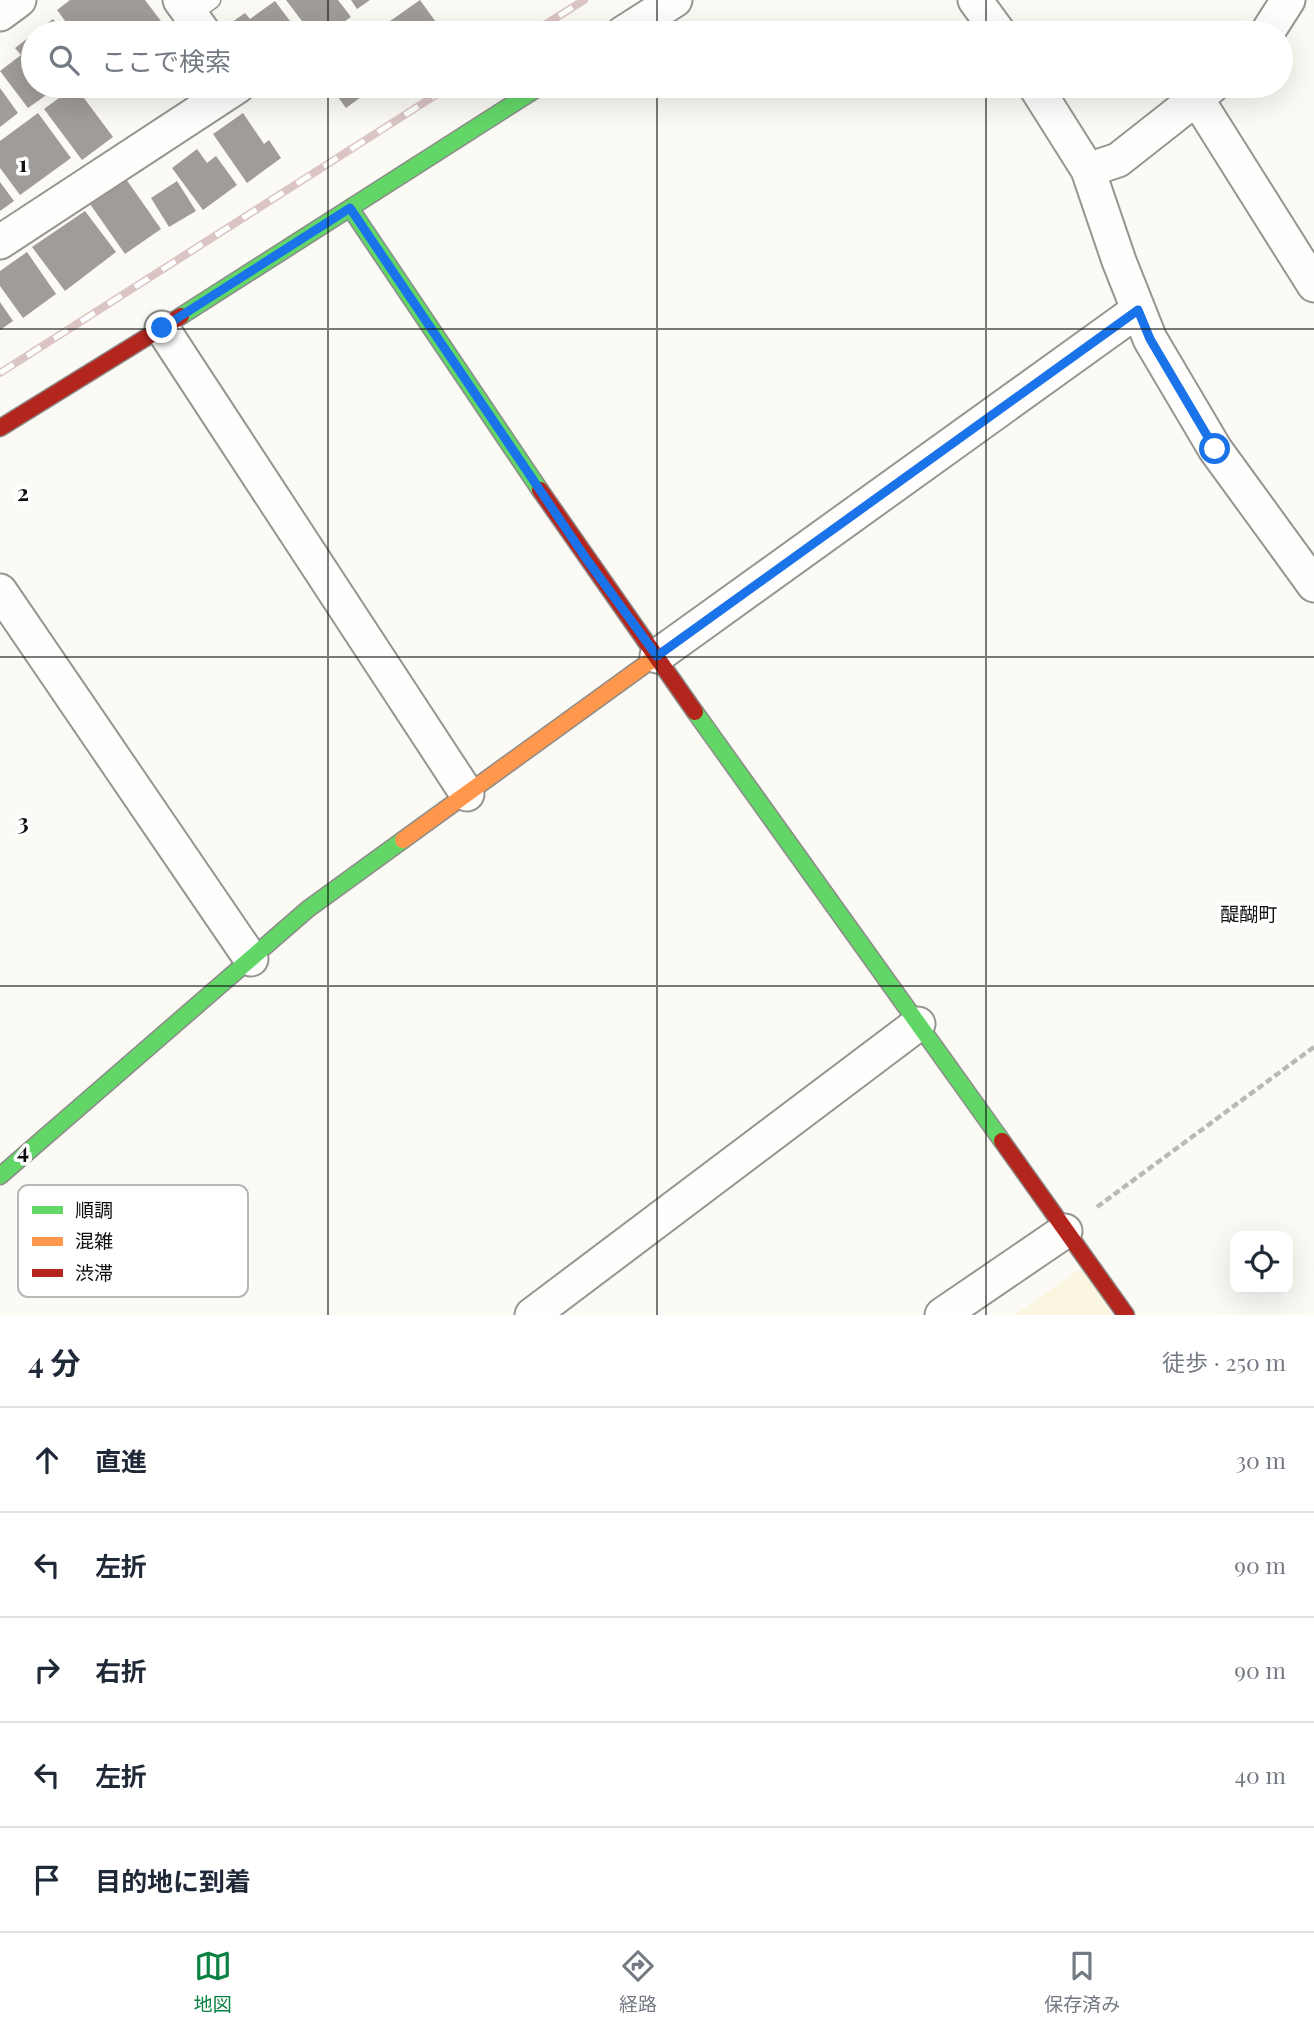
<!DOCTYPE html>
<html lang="ja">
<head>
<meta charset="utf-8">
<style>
	:root { --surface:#fff; --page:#f6f6f7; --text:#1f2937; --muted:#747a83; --line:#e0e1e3; --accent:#0b8043 }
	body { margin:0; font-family:"Playfair Display","Noto Sans JP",serif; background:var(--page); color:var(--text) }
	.controls { position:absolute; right:21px; bottom:21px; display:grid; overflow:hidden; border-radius:14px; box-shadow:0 7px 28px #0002 }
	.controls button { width:63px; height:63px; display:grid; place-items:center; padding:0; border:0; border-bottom:2px solid var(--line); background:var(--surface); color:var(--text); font:35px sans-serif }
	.stop { position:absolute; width:21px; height:21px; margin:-16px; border:5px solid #1a73e8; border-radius:50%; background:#fff }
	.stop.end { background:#1a73e8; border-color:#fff; box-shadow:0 2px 7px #0008 }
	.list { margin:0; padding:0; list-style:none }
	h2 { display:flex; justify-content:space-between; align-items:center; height:91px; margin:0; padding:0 28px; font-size:30px }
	h2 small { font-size:23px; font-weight:400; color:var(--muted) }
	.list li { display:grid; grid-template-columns:46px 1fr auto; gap:21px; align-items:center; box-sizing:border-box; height:105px; padding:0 28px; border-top:2px solid var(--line) }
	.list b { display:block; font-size:26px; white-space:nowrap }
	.list em { font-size:23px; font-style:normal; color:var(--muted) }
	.icon { flex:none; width:38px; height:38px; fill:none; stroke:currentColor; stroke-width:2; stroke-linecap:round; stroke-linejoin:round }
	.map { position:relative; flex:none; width:1314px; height:1315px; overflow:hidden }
	.search { position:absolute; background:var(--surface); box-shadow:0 7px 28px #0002; left:21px; right:21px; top:21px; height:77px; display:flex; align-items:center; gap:18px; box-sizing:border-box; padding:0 24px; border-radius:38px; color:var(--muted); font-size:26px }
	.sheet { height:616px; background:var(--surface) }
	nav { display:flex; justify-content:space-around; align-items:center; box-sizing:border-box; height:98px; border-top:2px solid var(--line); background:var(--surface); font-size:19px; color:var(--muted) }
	nav a { display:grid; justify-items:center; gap:4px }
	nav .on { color:var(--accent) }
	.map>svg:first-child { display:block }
	.farmland { fill:#faf6df }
	.building { fill:#9f9c99 }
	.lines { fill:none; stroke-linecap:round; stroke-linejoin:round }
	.lane-casing { stroke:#969592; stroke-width:19 }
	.street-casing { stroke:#969592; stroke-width:37 }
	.fast-casing { stroke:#8c8b89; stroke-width:19 }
	.slow-casing { stroke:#8c8b89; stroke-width:19 }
	.jam-casing { stroke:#8c8b89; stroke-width:19 }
	.path { stroke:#b9b9b8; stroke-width:4.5; stroke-dasharray:7 3.5; stroke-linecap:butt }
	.lane { stroke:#fffefd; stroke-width:16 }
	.street { stroke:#fffefd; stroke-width:33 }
	.fast { stroke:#63d668; stroke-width:16 }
	.slow { stroke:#ff974d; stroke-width:16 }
	.jam { stroke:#b3261e; stroke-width:16 }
	.rail-casing { stroke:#dac4c4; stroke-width:8 }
	.rail { stroke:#fff; stroke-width:5; stroke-dasharray:16; stroke-linecap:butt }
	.route { stroke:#1a73e8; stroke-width:9 }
	.grid { fill:none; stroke:#0f0f0f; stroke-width:2; stroke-opacity:0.55 }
	.labels { text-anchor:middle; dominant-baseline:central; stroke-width:7; stroke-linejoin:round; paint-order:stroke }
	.neighbourhood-label { font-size:19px; fill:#0f0f0f; stroke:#fff }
	.key { fill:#fff; stroke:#b7b7b7; stroke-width:2 }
	.key-label { font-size:19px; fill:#0f0f0f }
	.grid-label { font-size:23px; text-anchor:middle; font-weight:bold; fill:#0f0f0f; stroke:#fff; stroke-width:7; stroke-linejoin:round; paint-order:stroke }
</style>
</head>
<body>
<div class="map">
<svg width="1314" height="1315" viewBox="0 0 1314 1315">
	<rect width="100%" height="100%" fill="#fcfaf4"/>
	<path class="farmland" d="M1089,1263L1111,1315H1015Z"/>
	<path class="building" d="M70,0H145L170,33H74L57,10Z
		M286,0H338L351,17L328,33H311Z
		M351,0H370L357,9Z
		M420,0L438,25L441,22L447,30L456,24L462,33H373Z
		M275,1L299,33H236L229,24L245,13L250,19Z
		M53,19L64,33H35Z
		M33,34V86H59L28,108L0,71L21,55L15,48Z
		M75,86L113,137L82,160L44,109Z
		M330,86H376L346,108Z
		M0,88L18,113L0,127Z
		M38,113L71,158L20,195L0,168V141Z
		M243,113L264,144L269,140L281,158L247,183L213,134Z
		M197,149L207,163L216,156L237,185L203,210L172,168Z
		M126,179L161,229L125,254L90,204Z
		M177,181L196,211L169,227L151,198Z
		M0,182L14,201L0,211Z
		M85,211L116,252L65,291L32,247Z
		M27,252L56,294L23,318L0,286V271Z
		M0,302L13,321L0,330Z"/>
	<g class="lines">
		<defs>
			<path id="lane" d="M191,15L212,0"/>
			<path id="street" d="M180,0L204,33
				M975,0L999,33
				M0,14L19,0
				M623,33L675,0
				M1267,33L1288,0
				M1035,86L1088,170L1119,261L1150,339L1215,449L1314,585
				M1197,99L1314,285
				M1088,170L1118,160L1212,86
				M0,242L238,86
				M162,328L467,794
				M0,591L251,959
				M657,656L1138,310
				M532,1315L918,1024
				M942,1315L1065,1231"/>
			<path id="fast" d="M350,208L540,490
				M181,316L541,86
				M695,712L1002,1141
				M0,1176L308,909L403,840"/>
			<path id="slow" d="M403,840L657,656"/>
			<path id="jam" d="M0,428L181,316
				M540,490L695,712
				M1002,1141L1126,1315"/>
		</defs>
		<use href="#lane" class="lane-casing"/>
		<use href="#street" class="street-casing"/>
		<use href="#fast" class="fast-casing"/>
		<use href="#slow" class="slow-casing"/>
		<use href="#jam" class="jam-casing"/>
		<path class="path" d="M1097,1207L1314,1047"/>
		<use href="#lane" class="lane"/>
		<use href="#street" class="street"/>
		<use href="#fast" class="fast"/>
		<use href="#slow" class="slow"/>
		<use href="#jam" class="jam"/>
		<defs>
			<path id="rail" d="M532,33L584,0
				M0,373L450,86"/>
		</defs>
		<use href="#rail" class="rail-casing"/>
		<use href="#rail" class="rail"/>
	</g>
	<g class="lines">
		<path class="route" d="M162,328L350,208L587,560L657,656L1138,310L1150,339L1215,449"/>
	</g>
	<path class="grid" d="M328,0V33M657,0V33M986,0V33M328,86V1315M657,86V1315M986,86V1315M0,329H1314M0,657H1314M0,986H1314"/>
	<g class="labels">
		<g class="neighbourhood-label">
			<text x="1249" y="913">醍醐町</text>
		</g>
	</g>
	<rect x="18" y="1185" width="230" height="112" rx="10" class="key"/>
	<rect x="32" y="1206" width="31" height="8" fill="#63d668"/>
	<rect x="32" y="1237" width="31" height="9" fill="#ff974d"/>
	<rect x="32" y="1269" width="31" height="8" fill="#b3261e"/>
	<g class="key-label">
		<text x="75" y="1217">順調</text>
		<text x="75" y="1248">混雑</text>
		<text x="75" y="1280">渋滞</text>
	</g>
	<g class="grid-label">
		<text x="23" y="172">1</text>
		<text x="23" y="501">2</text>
		<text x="23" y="830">3</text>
		<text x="23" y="1159">4</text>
	</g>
</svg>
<div class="controls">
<button><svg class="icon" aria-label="locate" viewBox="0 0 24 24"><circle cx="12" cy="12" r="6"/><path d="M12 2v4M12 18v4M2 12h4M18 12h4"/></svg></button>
</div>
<div class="stop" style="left:1215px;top:449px"></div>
<div class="stop end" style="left:162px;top:328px"></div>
<div class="search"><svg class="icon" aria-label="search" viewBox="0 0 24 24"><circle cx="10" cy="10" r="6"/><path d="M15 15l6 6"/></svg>ここで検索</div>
</div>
<section class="sheet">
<h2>4 分<small>徒歩 · 250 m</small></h2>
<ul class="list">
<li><svg class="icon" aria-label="ahead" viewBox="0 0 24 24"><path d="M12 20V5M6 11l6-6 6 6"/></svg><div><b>直進</b></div><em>30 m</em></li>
<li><svg class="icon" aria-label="left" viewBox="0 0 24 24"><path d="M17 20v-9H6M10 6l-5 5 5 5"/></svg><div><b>左折</b></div><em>90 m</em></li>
<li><svg class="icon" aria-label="right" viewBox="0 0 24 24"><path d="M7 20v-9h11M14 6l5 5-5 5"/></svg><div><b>右折</b></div><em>90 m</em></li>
<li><svg class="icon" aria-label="left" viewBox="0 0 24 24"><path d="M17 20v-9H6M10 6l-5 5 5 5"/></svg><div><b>左折</b></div><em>40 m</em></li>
<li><svg class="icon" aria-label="arrive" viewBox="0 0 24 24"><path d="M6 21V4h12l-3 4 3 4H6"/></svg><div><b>目的地に到着</b></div></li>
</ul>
</section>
<nav>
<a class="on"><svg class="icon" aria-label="map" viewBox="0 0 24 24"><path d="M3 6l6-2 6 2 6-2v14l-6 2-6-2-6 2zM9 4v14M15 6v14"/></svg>地図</a>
<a><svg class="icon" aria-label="directions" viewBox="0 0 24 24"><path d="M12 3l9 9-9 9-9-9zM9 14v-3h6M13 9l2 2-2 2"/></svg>経路</a>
<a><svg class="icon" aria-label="saved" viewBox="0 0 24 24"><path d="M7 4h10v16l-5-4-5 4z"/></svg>保存済み</a>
</nav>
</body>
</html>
